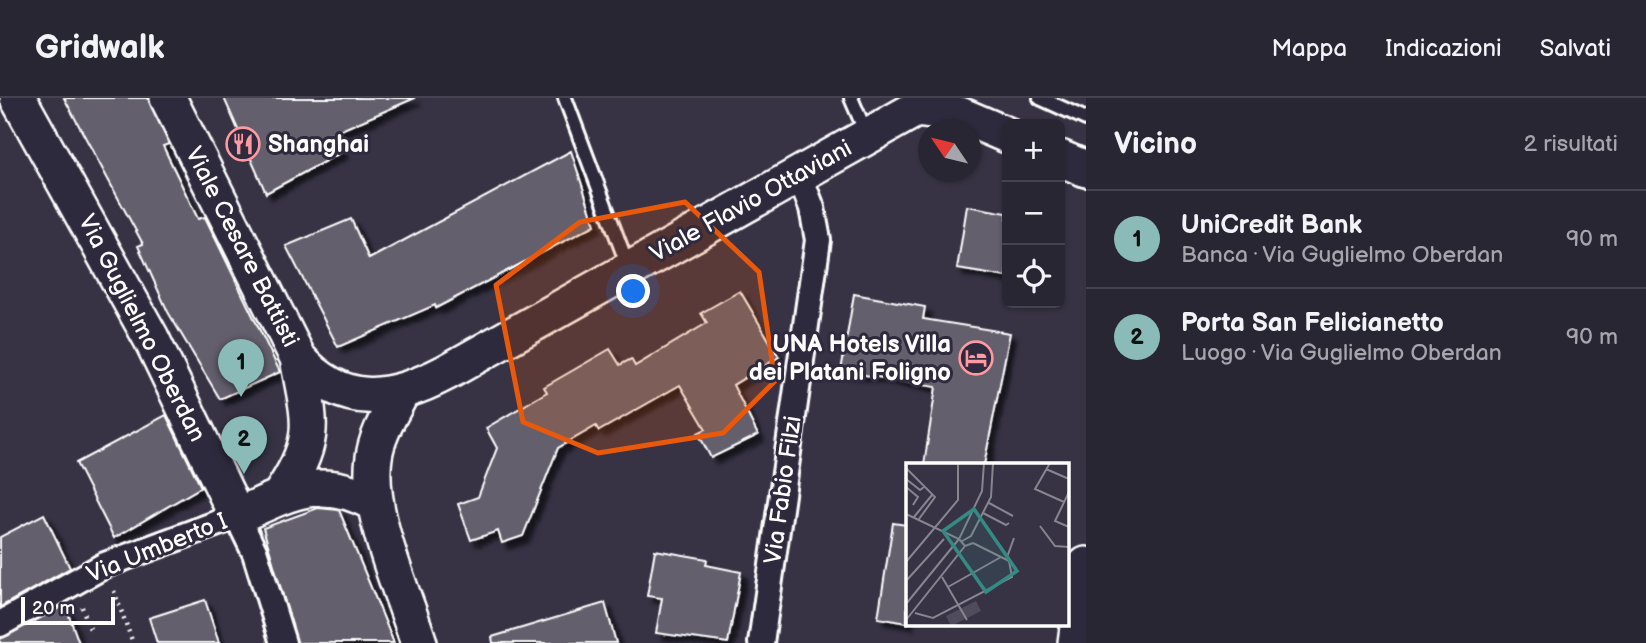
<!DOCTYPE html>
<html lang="it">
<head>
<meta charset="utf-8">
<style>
	:root { --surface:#292634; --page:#312e3c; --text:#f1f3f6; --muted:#a5a5ac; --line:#45434f; --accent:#8bbbb9 }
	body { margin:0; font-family:"Balsamiq Sans",sans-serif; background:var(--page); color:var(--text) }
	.controls { position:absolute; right:21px; top:21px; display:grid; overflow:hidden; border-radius:10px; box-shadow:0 2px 5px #0004 }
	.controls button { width:63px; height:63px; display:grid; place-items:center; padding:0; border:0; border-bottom:2px solid var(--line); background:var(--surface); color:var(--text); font:35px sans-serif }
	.compass { position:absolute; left:918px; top:21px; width:63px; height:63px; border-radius:50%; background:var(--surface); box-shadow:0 2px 5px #0004; rotate:305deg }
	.scale { position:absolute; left:21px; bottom:18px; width:94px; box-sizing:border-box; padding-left:7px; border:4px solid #fff; border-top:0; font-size:19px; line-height:24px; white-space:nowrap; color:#fff; -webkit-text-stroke:5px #2f2a3d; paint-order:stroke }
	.you { position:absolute; left:634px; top:194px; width:24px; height:24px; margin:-18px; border:5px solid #fff; border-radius:50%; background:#1a73e8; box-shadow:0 0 0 10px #1a73e833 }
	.badge { display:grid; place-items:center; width:46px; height:46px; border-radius:50%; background:var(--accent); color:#111; font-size:23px; font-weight:700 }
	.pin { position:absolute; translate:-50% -58px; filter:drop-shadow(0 2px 4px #0008) }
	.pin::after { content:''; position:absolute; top:37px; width:24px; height:21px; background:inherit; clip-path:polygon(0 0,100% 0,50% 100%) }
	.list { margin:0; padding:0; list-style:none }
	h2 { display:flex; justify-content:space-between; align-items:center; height:91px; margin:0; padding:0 28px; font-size:30px }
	h2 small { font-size:23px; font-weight:400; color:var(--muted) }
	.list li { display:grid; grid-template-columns:46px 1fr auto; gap:21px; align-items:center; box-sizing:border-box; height:98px; padding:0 28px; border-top:2px solid var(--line) }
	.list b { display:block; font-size:26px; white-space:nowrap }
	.list p { margin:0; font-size:23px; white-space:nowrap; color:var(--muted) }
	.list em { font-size:23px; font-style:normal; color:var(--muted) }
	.icon { flex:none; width:38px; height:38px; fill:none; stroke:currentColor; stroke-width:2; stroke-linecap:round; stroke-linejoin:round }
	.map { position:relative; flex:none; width:1086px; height:545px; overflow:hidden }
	header { display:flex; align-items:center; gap:42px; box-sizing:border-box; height:98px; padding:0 35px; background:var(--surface); border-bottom:2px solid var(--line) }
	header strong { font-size:33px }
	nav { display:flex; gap:38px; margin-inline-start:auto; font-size:24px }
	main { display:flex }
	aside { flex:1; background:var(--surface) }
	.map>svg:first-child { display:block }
	.building { fill:#635f6d; stroke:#fff; stroke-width:2; filter:url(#shadow) }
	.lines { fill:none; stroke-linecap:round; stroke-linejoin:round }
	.service-casing { stroke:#fff; stroke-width:18 }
	.minor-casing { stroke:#fff; stroke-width:30 }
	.secondary-casing { stroke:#fff; stroke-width:40 }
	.path { stroke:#fff; stroke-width:4.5; stroke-dasharray:2 5; stroke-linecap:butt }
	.service { stroke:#2f2a3d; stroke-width:12 }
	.minor { stroke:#2f2a3d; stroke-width:24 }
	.secondary { stroke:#2f2a3d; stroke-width:35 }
	.marked { fill:#e8590c; fill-opacity:0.2; stroke:#e8590c; stroke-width:5; stroke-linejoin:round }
	.labels { text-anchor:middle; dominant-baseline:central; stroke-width:6; stroke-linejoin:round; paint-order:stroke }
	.poi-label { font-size:24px; font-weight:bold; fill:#fff; stroke:#2f2a3d; text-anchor:start }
	.street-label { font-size:24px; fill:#fff; stroke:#2f2a3d }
	.inset-road { fill:none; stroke:#87858f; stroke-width:2 }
	.view { fill:#338b84; fill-opacity:0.15; stroke:#338b84; stroke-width:3.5 }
	.inset-edge { fill:none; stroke:#fff; stroke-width:3.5 }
</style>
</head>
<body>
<header>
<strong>Gridwalk</strong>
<nav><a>Mappa</a><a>Indicazioni</a><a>Salvati</a></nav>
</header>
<main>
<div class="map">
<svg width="1086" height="545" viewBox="0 0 1086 545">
	<defs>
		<filter id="shadow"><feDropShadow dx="6" dy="6" stdDeviation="2" flood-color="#0009"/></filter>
	</defs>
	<rect width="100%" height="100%" fill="#373345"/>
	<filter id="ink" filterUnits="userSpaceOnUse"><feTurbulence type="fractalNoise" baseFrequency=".0143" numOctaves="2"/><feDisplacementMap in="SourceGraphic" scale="14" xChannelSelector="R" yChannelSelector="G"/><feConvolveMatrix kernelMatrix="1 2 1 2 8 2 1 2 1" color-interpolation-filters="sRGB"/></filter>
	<g filter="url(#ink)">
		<path class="building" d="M64,0H148L169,46L163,48L198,121L205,119L280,274L220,301L168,214L138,148L143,146Z
			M224,0H415L334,35L342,54L266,95Z
			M571,53L595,127L436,210L435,207L338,249L286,148L351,121L369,161Z
			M967,108L1007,115V179L957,171Z
			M740,193L779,259L733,287L758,337L711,360L698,335L706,331L680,287L599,333L596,328L558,350L523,438L502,445L498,433L471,442L458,406L478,399L497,350L486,330L547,294L544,289L610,251L620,267L631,261L635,268L707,225L701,215Z
			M854,196L925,209L923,221L1010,235L984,367H924L936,289L841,273Z
			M166,317L201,389L114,440L76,365Z
			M318,410L339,412L394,545H297L263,430Z
			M44,416L70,470L0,509V439Z
			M893,425L907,427V525L878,520Z
			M655,452L707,461L706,467L741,474L728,545L656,535L662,500L647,498Z
			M205,502L219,545H157L149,520Z
			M605,505L616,545H493L492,539Z
			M65,507L79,545H0V541Z"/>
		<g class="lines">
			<defs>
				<path id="service" d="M565,0L629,171
					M851,0L867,37
					M1040,0L1086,21"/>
				<path id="minor" d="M0,526L105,467L237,418L255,455L283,545
					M761,545L818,142L812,110L799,76"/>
				<path id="secondary" d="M18,0L151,240L237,418C288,395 321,375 374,405
					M168,0L298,260C344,312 392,303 447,274L916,11L960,17L1007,37
					M1060,60L1086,71
					M401,295C391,315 377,336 374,359C366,414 402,491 419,545
					M280,398C319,340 310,325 298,260
					M1076,545L1086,467"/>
			</defs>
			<use href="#service" class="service-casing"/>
			<use href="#minor" class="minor-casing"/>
			<use href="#secondary" class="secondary-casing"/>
			<path class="path" d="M114,493L133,545
				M82,509L90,531"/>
			<use href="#service" class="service"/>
			<use href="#minor" class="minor"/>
			<use href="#secondary" class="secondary"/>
		</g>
	</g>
	<path class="marked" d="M685,104L759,174L775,283L723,335L598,355L523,324L496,187L580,124Z"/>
	<defs>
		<symbol id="restaurant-ring" viewBox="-11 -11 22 22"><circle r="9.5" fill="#2f2a3d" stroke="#ff9aa2" stroke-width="1.5"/><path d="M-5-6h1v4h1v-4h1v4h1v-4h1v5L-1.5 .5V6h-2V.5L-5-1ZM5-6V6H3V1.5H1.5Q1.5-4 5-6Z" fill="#ff9aa2"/></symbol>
		<symbol id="hotel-ring" viewBox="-11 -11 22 22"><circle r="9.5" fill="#2f2a3d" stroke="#ff9aa2" stroke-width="1.5"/><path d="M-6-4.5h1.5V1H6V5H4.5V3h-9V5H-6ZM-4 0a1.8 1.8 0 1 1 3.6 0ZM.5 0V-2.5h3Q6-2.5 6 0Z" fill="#ff9aa2"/></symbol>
	</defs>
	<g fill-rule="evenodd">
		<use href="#restaurant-ring" x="224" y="27" width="38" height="38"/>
		<use href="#hotel-ring" x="957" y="241" width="38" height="38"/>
	</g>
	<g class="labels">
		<g class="poi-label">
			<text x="268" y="46">Shanghai</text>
			<text x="951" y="246" text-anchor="end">UNA Hotels Villa<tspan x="951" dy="28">dei Platani Foligno</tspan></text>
		</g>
		<g class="street-label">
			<text transform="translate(751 103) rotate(-29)">Viale Flavio Ottaviani</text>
			<text transform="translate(242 149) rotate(63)">Viale Cesare Battisti</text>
			<text transform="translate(142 230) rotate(63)">Via Guglielmo Oberdan</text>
			<text transform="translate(783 392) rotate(-82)">Via Fabio Filzi</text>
			<text transform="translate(157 450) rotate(-22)">Via Umberto I</text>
		</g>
	</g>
	<g transform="translate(906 365)">
		<rect width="163" height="163" fill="#373345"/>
		<path d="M70,138L75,148L45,163L40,153Z" fill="#514c5c"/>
		<path class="inset-road" d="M144,0L129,26L158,39M0,5L29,34L13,56M140,6L163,16M0,16L14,27L18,24M0,24L12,34L7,42M163,29L149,58L163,64M83,40L107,53M77,50L100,62L103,60M0,51L53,76L0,141M8,54L26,32M134,63L149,83L163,84M56,78L65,73L85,34L87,0M59,83L53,76L76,28L78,0M100,97L108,75M0,99L52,37V0M36,114L61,157M0,118L38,76M42,124L95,94M9,150L27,155L106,114L103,98L67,80M0,157L59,83L67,80"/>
		<path class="view" d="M68,46L111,108L80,129L37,68Z"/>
		<rect width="163" height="163" class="inset-edge"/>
	</g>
</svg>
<div class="controls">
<button>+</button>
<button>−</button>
<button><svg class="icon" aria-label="locate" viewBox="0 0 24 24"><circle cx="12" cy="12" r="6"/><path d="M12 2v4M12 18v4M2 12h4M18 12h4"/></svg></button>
</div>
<svg class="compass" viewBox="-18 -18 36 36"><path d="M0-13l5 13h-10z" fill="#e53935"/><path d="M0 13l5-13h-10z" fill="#a5a5ac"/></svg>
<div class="scale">20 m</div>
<div class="you"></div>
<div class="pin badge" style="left:241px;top:299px">1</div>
<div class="pin badge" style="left:244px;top:376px">2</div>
</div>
<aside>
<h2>Vicino<small>2 risultati</small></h2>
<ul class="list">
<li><span class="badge">1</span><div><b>UniCredit Bank</b><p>Banca · Via Guglielmo Oberdan</p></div><em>90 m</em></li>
<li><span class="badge">2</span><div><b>Porta San Felicianetto</b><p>Luogo · Via Guglielmo Oberdan</p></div><em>90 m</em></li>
</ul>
</aside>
</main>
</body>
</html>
